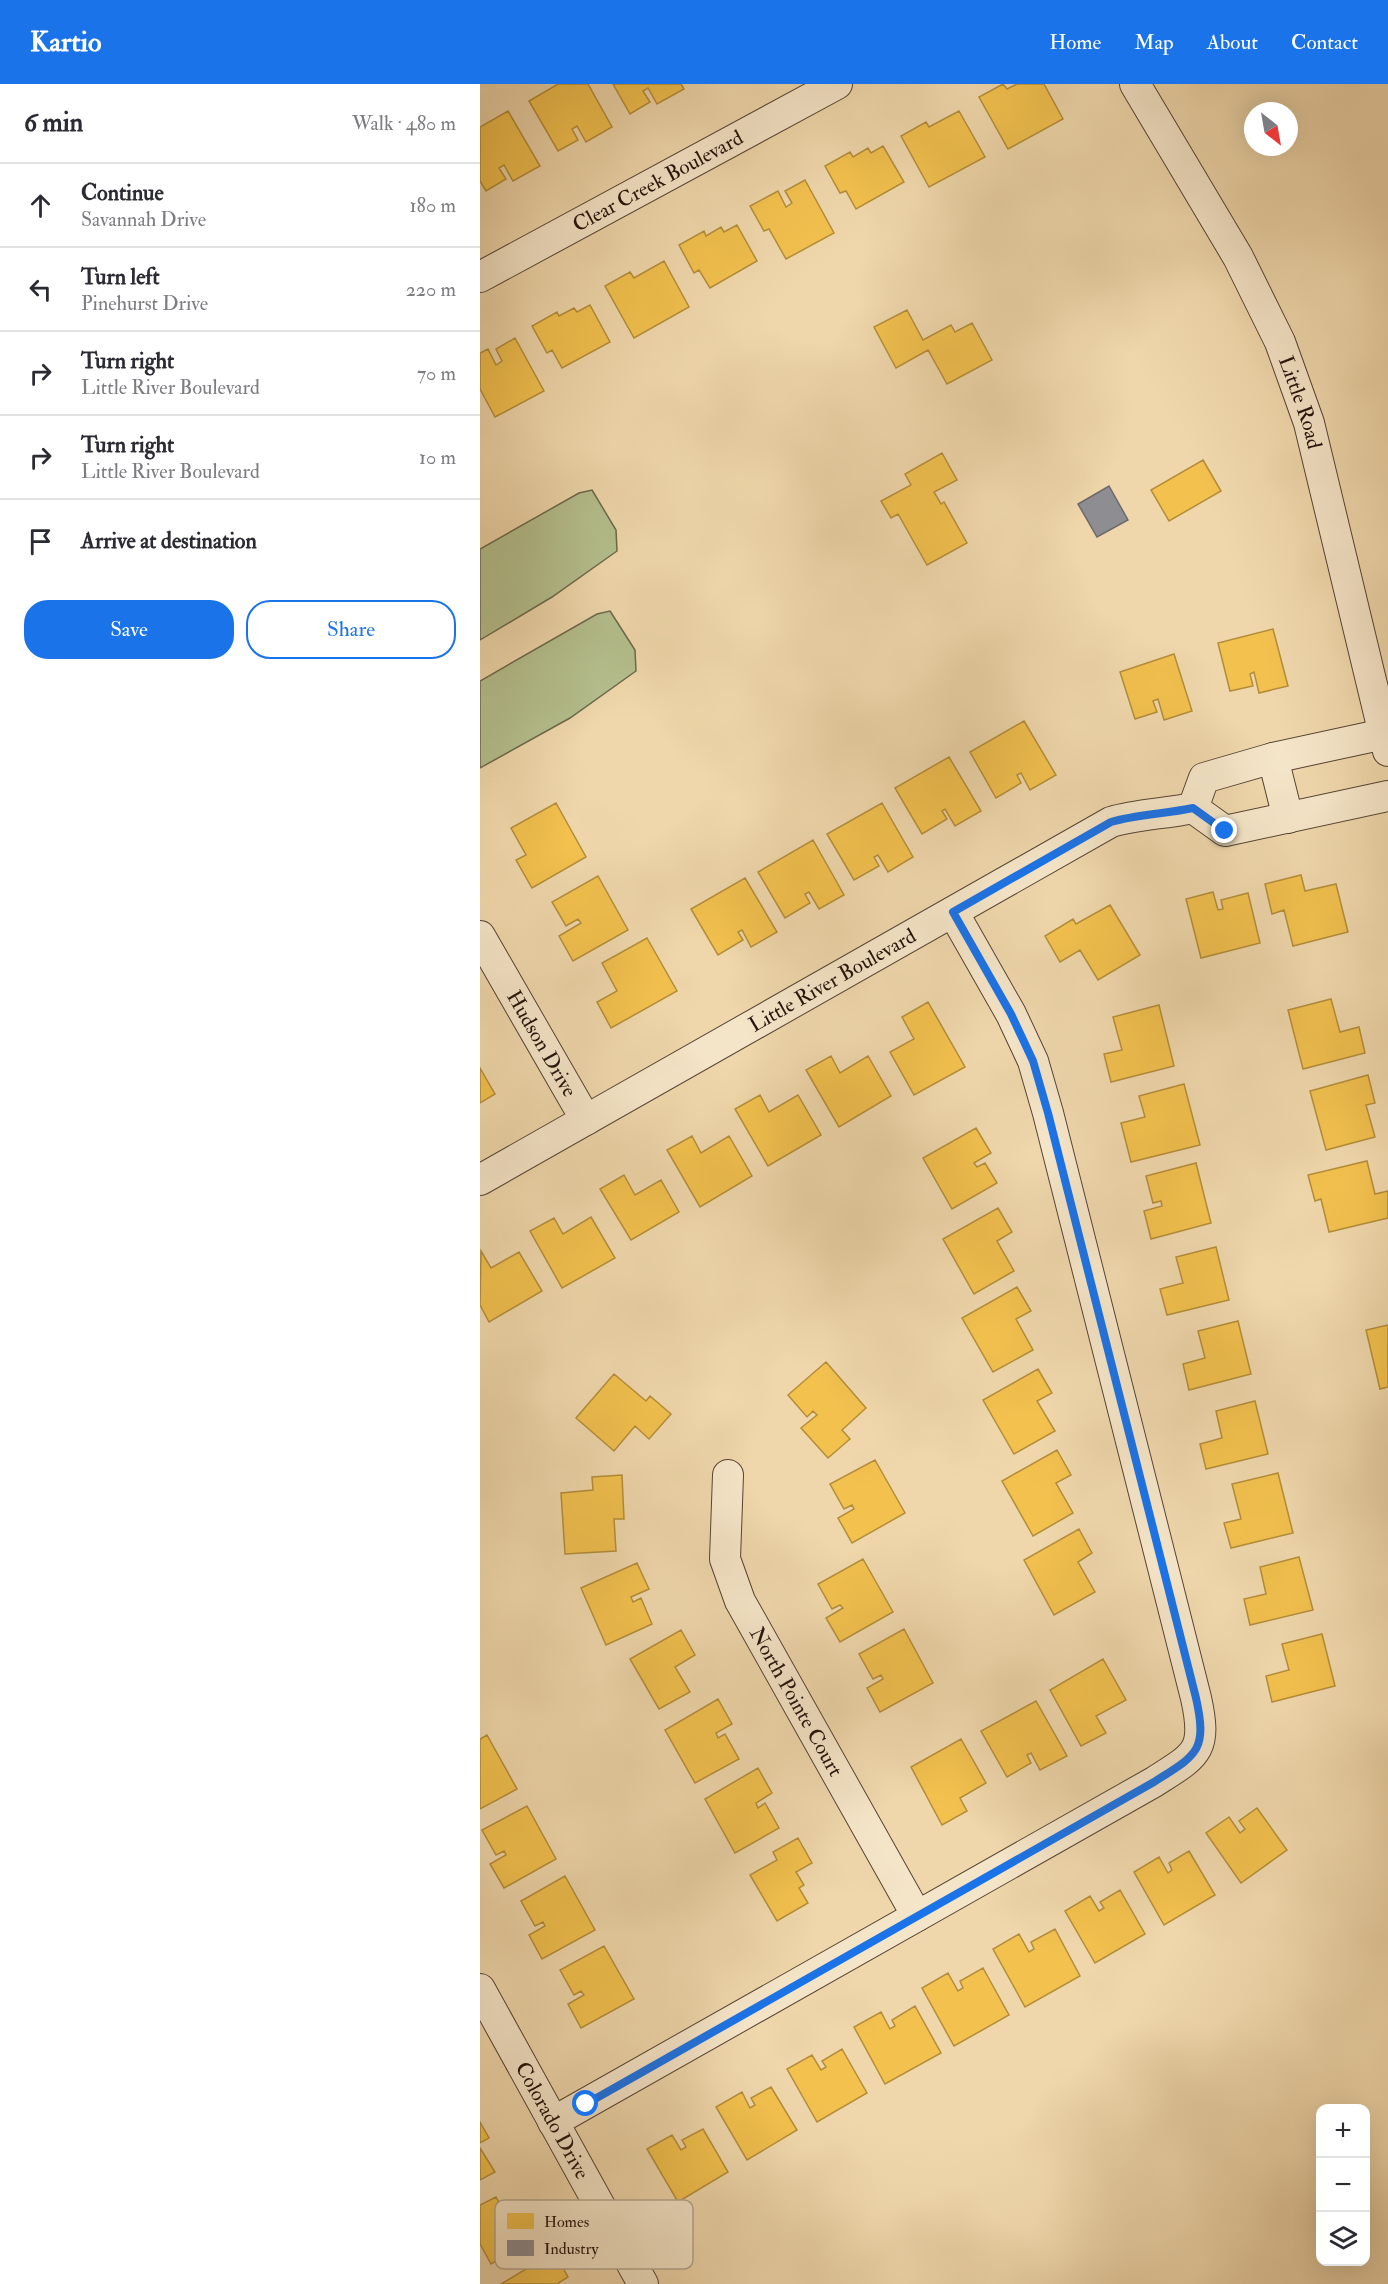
<!DOCTYPE html>
<html lang="en">
<head>
<meta charset="utf-8">
<style>
	:root { --surface:#fff; --page:#f2f2f3; --text:#2b2b33; --muted:#7c7c81; --line:#e1e1e2; --accent:#1a73e8 }
	body { margin:0; font-family:"IM FELL Double Pica",serif; background:var(--page); color:var(--text) }
	.controls { position:absolute; right:18px; bottom:18px; display:grid; overflow:hidden; border-radius:12px; box-shadow:0 6px 24px #0002 }
	.controls button { width:54px; height:54px; display:grid; place-items:center; padding:0; border:0; border-bottom:2px solid var(--line); background:var(--surface); color:var(--text); font:30px sans-serif }
	.compass { position:absolute; left:764px; top:18px; width:54px; height:54px; border-radius:50%; background:var(--surface); box-shadow:0 6px 24px #0002; rotate:149deg }
	.stop { position:absolute; width:18px; height:18px; margin:-14px; border:4px solid #1a73e8; border-radius:50%; background:#fff }
	.stop.end { background:#1a73e8; border-color:#fff; box-shadow:0 2px 6px #0008 }
	.list { margin:0; padding:0; list-style:none }
	h2 { display:flex; justify-content:space-between; align-items:center; height:78px; margin:0; padding:0 24px; font-size:26px }
	h2 small { font-size:20px; font-weight:400; color:var(--muted) }
	.list li { display:grid; grid-template-columns:39px 1fr auto; gap:18px; align-items:center; box-sizing:border-box; height:84px; padding:0 24px; border-top:2px solid var(--line) }
	.list b { display:block; font-size:22px; white-space:nowrap }
	.list p { margin:0; font-size:20px; white-space:nowrap; color:var(--muted) }
	.list em { font-size:20px; font-style:normal; color:var(--muted) }
	.actions { display:flex; gap:12px; padding:18px 24px }
	.actions a { flex:1; padding:14px 0; border:2px solid var(--accent); border-radius:24px; text-align:center; font-size:21px; color:var(--accent) }
	.actions .main { background:var(--accent); color:#fff }
	.icon { flex:none; width:33px; height:33px; fill:none; stroke:currentColor; stroke-width:2; stroke-linecap:round; stroke-linejoin:round }
	.map { position:relative; flex:none; width:908px; height:2200px; overflow:hidden }
	header { display:flex; align-items:center; gap:36px; box-sizing:border-box; height:84px; padding:0 30px; background:var(--accent); color:#fff }
	header strong { font-size:28px }
	nav { display:flex; gap:33px; margin-inline-start:auto; font-size:21px }
	main { display:flex }
	aside { flex:1; background:var(--surface) }
	.map>svg:first-child { display:block }
	.green { fill:#b4bf8d; stroke:#6c694c; stroke-width:1.5 }
	.homes { fill:#f2c14e; stroke:#b48d3a; stroke-width:1.5 }
	.industry { fill:#8d8d92; stroke:#6d686a; stroke-width:1.5 }
	.lines { fill:none; stroke-linecap:round; stroke-linejoin:round }
	.street-casing { stroke:#564434; stroke-width:32 }
	.street { stroke:#f5e5c8; stroke-width:30 }
	.route { stroke:#1a73e8; stroke-width:8 }
	.labels { text-anchor:middle; dominant-baseline:central; stroke-width:6; stroke-linejoin:round; paint-order:stroke }
	.street-label { font-size:21px; fill:#23130c; stroke:#f5e5c8 }
	.key { fill:#f5e5c8; stroke:#b6a690; stroke-width:1.5 }
	.key-label { font-size:16px; fill:#23130c }
</style>
</head>
<body>
<header>
<strong>Kartio</strong>
<nav><a>Home</a><a>Map</a><a>About</a><a>Contact</a></nav>
</header>
<main>
<aside>
<h2>6 min<small>Walk · 480 m</small></h2>
<ul class="list">
<li><svg class="icon" aria-label="ahead" viewBox="0 0 24 24"><path d="M12 20V5M6 11l6-6 6 6"/></svg><div><b>Continue</b><p>Savannah Drive</p></div><em>180 m</em></li>
<li><svg class="icon" aria-label="left" viewBox="0 0 24 24"><path d="M17 20v-9H6M10 6l-5 5 5 5"/></svg><div><b>Turn left</b><p>Pinehurst Drive</p></div><em>220 m</em></li>
<li><svg class="icon" aria-label="right" viewBox="0 0 24 24"><path d="M7 20v-9h11M14 6l5 5-5 5"/></svg><div><b>Turn right</b><p>Little River Boulevard</p></div><em>70 m</em></li>
<li><svg class="icon" aria-label="right" viewBox="0 0 24 24"><path d="M7 20v-9h11M14 6l5 5-5 5"/></svg><div><b>Turn right</b><p>Little River Boulevard</p></div><em>10 m</em></li>
<li><svg class="icon" aria-label="arrive" viewBox="0 0 24 24"><path d="M6 21V4h12l-3 4 3 4H6"/></svg><div><b>Arrive at destination</b></div></li>
</ul>
<div class="actions"><a class="main">Save</a><a>Share</a></div>
</aside>
<div class="map">
<svg width="908" height="2200" viewBox="0 0 908 2200">
	<rect width="100%" height="100%" fill="#efd7ab"/>
	<filter id="stains"><feTurbulence type="fractalNoise" baseFrequency=".00333" numOctaves="4"/><feColorMatrix values="0 0 0 0 .2 0 0 0 0 .09 0 0 0 0 .02 0 0 0 .5 -.17"/></filter>
	<radialGradient id="worn" r=".72"><stop offset=".6" stop-color="#630" stop-opacity="0"/><stop offset="1" stop-color="#630" stop-opacity=".3"/></radialGradient>
	<path class="green" d="M112,406L136,446L137,467L72,513L0,556V465L99,409Z
		M130,527L155,566L156,587L90,634L0,684V597L117,530Z"/>
	<path class="homes" d="M78,0H108L132,43L106,58L97,42L92,45L98,56L78,67L49,17Z
		M133,0H201L204,5L177,20L168,4L163,7L170,18L150,30Z
		M523,0L527,5L537,0H564L583,35L528,65L499,13Z
		M28,27L60,82L33,97L24,81L19,84L26,95L6,107L0,97V43Z
		M479,27L505,73L449,103L421,52L446,38L449,43Z
		M403,62L424,98L376,125L366,107L360,109L345,82L370,68L373,73L388,64L391,69Z
		M325,96L354,149L306,175L289,145L284,147L270,122L298,107L306,123L312,119L305,107Z
		M257,141L277,177L230,204L219,186L214,189L199,161L224,147L226,152L241,143L244,148Z
		M184,177L209,223L154,254L125,202L150,188L154,194Z
		M110,221L130,258L82,284L72,266L67,269L52,242L77,228L79,232L94,224L97,228Z
		M427,226L443,256L471,241L475,248L492,239L512,276L467,300L448,266L416,284L394,243Z
		M35,254L64,307L15,333L0,305V269L8,265L16,281L22,277L16,265Z
		M462,369L477,396L454,408L461,420L464,418L487,459L447,481L418,430L411,434L401,417L431,401L425,390Z
		M723,376L741,407L689,437L671,406Z
		M793,545L808,602L779,609L774,588L770,590L773,602L750,607L738,559Z
		M694,570L712,627L684,636L678,615L673,617L677,628L655,635L640,588Z
		M544,637L576,691L550,706L541,689L537,691L541,699L516,714L490,668Z
		M469,673L501,727L475,742L465,725L462,727L467,735L442,750L415,704Z
		M76,719L106,773L52,804L36,776L46,771L31,744Z
		M402,719L433,773L408,788L398,771L394,773L399,782L374,796L347,750Z
		M333,756L364,811L339,825L329,808L325,810L330,819L305,834L278,788Z
		M821,791L825,807L856,800L868,848L813,862L804,826L792,830L785,800Z
		M118,792L148,846L93,877L79,852L101,839L98,835L86,842L72,818Z
		M265,794L297,848L271,863L262,846L258,848L263,856L238,871L211,825Z
		M733,808L738,826L743,825L741,816L768,809L780,859L721,874L706,815Z
		M630,821L660,871L618,896L600,866L580,878L565,852L593,835L596,840Z
		M167,854L197,907L131,944L117,918L137,907L122,879Z
		M851,915L860,948L879,943L885,969L823,985L808,926Z
		M448,918L485,983L434,1011L410,968L434,955L422,933Z
		M679,921L694,982L631,998L624,970L642,966L633,933Z
		M351,972L360,989L388,972L411,1012L359,1043L326,986Z
		M0,984L15,1010L0,1019Z
		M888,991L895,1019L886,1021L895,1053L846,1066L830,1007Z
		M704,1000L720,1061L651,1078L641,1039L665,1033L659,1012Z
		M280,1011L289,1028L318,1011L341,1051L288,1082L255,1025Z
		M496,1044L511,1069L494,1079L497,1083L505,1079L517,1099L472,1125L443,1074Z
		M212,1052L221,1069L249,1052L272,1092L220,1123L187,1066Z
		M887,1077L895,1110L908,1107V1134L849,1148L841,1115L835,1117L828,1091Z
		M716,1079L731,1139L671,1155L664,1127L682,1122L681,1117L673,1119L666,1092Z
		M144,1091L155,1111L181,1096L199,1128L151,1156L120,1105Z
		M518,1124L532,1148L517,1157L534,1187L494,1210L463,1155Z
		M111,1133L135,1174L82,1204L50,1147L74,1134L83,1150Z
		M736,1163L749,1216L687,1231L680,1205L703,1199L696,1173Z
		M1,1167L11,1184L39,1168L62,1207L9,1238L0,1221Z
		M537,1203L551,1227L536,1235L553,1266L513,1288L482,1234Z
		M758,1237L771,1290L709,1306L703,1280L725,1274L718,1247Z
		M908,1241V1303L900,1305L886,1246Z
		M346,1278L386,1324L362,1346L370,1355L348,1374L321,1344L337,1331L333,1327L327,1333L308,1311Z
		M558,1285L572,1309L557,1317L575,1347L534,1370L503,1316Z
		M134,1290L166,1317L170,1312L191,1330L169,1355L155,1342L134,1367L96,1334Z
		M775,1317L788,1370L726,1385L720,1360L742,1354L736,1327Z
		M577,1366L591,1391L576,1399L593,1429L553,1452L522,1397Z
		M395,1376L425,1429L372,1459L358,1434L374,1425L372,1421L364,1425L350,1400Z
		M798,1389L813,1449L751,1464L744,1439L761,1435L752,1400Z
		M142,1391L144,1435H134L136,1467L85,1470L81,1409L113,1406L112,1393Z
		M599,1445L612,1469L598,1478L615,1508L574,1531L544,1476Z
		M819,1473L833,1526L770,1541L764,1515L786,1510L780,1483Z
		M383,1475L413,1528L360,1558L346,1534L363,1524L360,1521L352,1525L338,1500Z
		M157,1479L169,1505L151,1513L153,1518L161,1514L172,1540L126,1561L101,1504Z
		M424,1545L453,1599L400,1628L387,1604L403,1595L401,1591L393,1595L379,1570Z
		M201,1546L215,1571L195,1583L210,1608L179,1625L150,1575Z
		M842,1550L855,1602L792,1618L786,1592L809,1586L802,1560Z
		M623,1575L646,1616L616,1632L626,1649L601,1662L570,1606Z
		M238,1615L252,1640L236,1649L238,1654L245,1650L259,1675L215,1699L185,1646Z
		M556,1617L587,1672L560,1686L551,1669L547,1671L551,1679L527,1693L501,1647Z
		M7,1651L37,1705L0,1725V1655Z
		M481,1655L506,1699L480,1714L487,1727L462,1741L431,1683Z
		M278,1684L292,1709L276,1719L278,1724L285,1719L299,1744L255,1769L225,1715Z
		M47,1722L76,1775L24,1804L10,1780L26,1771L24,1767L16,1771L2,1746Z
		M777,1724L807,1766L761,1799L726,1749L749,1733L760,1749L765,1745L759,1737Z
		M318,1754L332,1779L316,1788L324,1801L319,1804L328,1819L297,1837L270,1791L297,1776L293,1768Z
		M709,1767L735,1811L684,1841L654,1788L679,1773L688,1789L692,1786L689,1779Z
		M85,1792L115,1846L62,1875L49,1851L65,1842L63,1838L55,1842L41,1817Z
		M640,1806L665,1850L615,1879L585,1827L610,1812L619,1827L624,1824L620,1818Z
		M575,1845L600,1892L545,1923L513,1865L539,1850L549,1868L554,1865L551,1858Z
		M124,1862L154,1915L101,1944L88,1920L104,1911L101,1907L94,1911L80,1886Z
		M503,1884L529,1931L474,1962L442,1904L468,1889L478,1907L483,1904L480,1897Z
		M435,1922L461,1969L405,2000L374,1943L401,1928L410,1945L415,1942L412,1936Z
		M362,1965L387,2009L337,2038L307,1985L332,1971L341,1986L346,1983L342,1977Z
		M291,2003L317,2046L267,2076L236,2023L262,2008L270,2024L275,2021L271,2014Z
		M0,2038L9,2054L0,2059Z
		M223,2045L248,2088L198,2118L167,2065L192,2051L201,2066L206,2063L202,2056Z
		M0,2064L15,2088L0,2096Z
		M16,2113L29,2137L49,2126L62,2151L11,2180L0,2160V2121Z
		M74,2168L88,2193L77,2200H21Z"/>
	<path class="industry" d="M629,402L648,436L617,453L598,420Z"/>
	<g class="lines">
		<defs>
			<g id="street">
				<path id="s1" d="M655,0L758,173L800,258L829,339L908,667"/>
				<path id="s2" d="M0,193L357,0"/>
				<path d="M904,650L793,674L724,694L713,724L745,747L908,712"/>
				<path d="M793,674L808,734"/>
				<path id="s3" d="M0,852L106,1036"/>
				<path id="s4" d="M0,1096L631,738C658,730 685,730 713,724"/>
				<path id="s5" d="M248,1391L245,1475L260,1517L437,1832"/>
				<path id="s6" d="M0,1905L163,2200"/>
				<path d="M73,2038L674,1698C716,1671 728,1668 716,1614L568,1029L553,977L531,930L473,828"/>
			</g>
		</defs>
		<use href="#street" class="street-casing"/>
		<use href="#street" class="street"/>
	</g>
	<g class="lines">
		<path class="route" d="M106,2020L674,1698C716,1671 728,1668 716,1614L568,1029L553,977L531,930L473,828L631,738C658,730 685,730 713,724L745,747"/>
	</g>
	<g class="labels">
		<g class="street-label">
			<text stroke="none"><textPath href="#s2" startOffset="202">Clear Creek Boulevard</textPath></text>
			<text stroke="none"><textPath href="#s1" startOffset="360">Little Road</textPath></text>
			<text stroke="none"><textPath href="#s4" startOffset="405">Little River Boulevard</textPath></text>
			<text stroke="none"><textPath href="#s3" startOffset="124">Hudson Drive</textPath></text>
			<text stroke="none"><textPath href="#s5" startOffset="244">North Pointe Court</textPath></text>
			<text stroke="none"><textPath href="#s6" startOffset="150">Colorado Drive</textPath></text>
		</g>
	</g>
	<rect x="15" y="2116" width="198" height="69" rx="9" class="key"/>
	<rect x="27" y="2129" width="27" height="16" fill="#f2c14e"/>
	<rect x="27" y="2156" width="27" height="16" fill="#8d8d92"/>
	<g class="key-label">
		<text x="64" y="2143">Homes</text>
		<text x="64" y="2170">Industry</text>
	</g>
	<rect width="100%" height="100%" filter="url(#stains)"/>
	<rect width="100%" height="100%" fill="url(#worn)"/>
</svg>
<div class="controls">
<button>+</button>
<button>−</button>
<button><svg class="icon" aria-label="layers" viewBox="0 0 24 24"><path d="M12 4l9 5-9 5-9-5zM3 14l9 5 9-5"/></svg></button>
</div>
<svg class="compass" viewBox="-18 -18 36 36"><path d="M0-13l5 13h-10z" fill="#e53935"/><path d="M0 13l5-13h-10z" fill="#7c7c81"/></svg>
<div class="stop" style="left:106px;top:2020px"></div>
<div class="stop end" style="left:745px;top:747px"></div>
</div>
</main>
</body>
</html>
